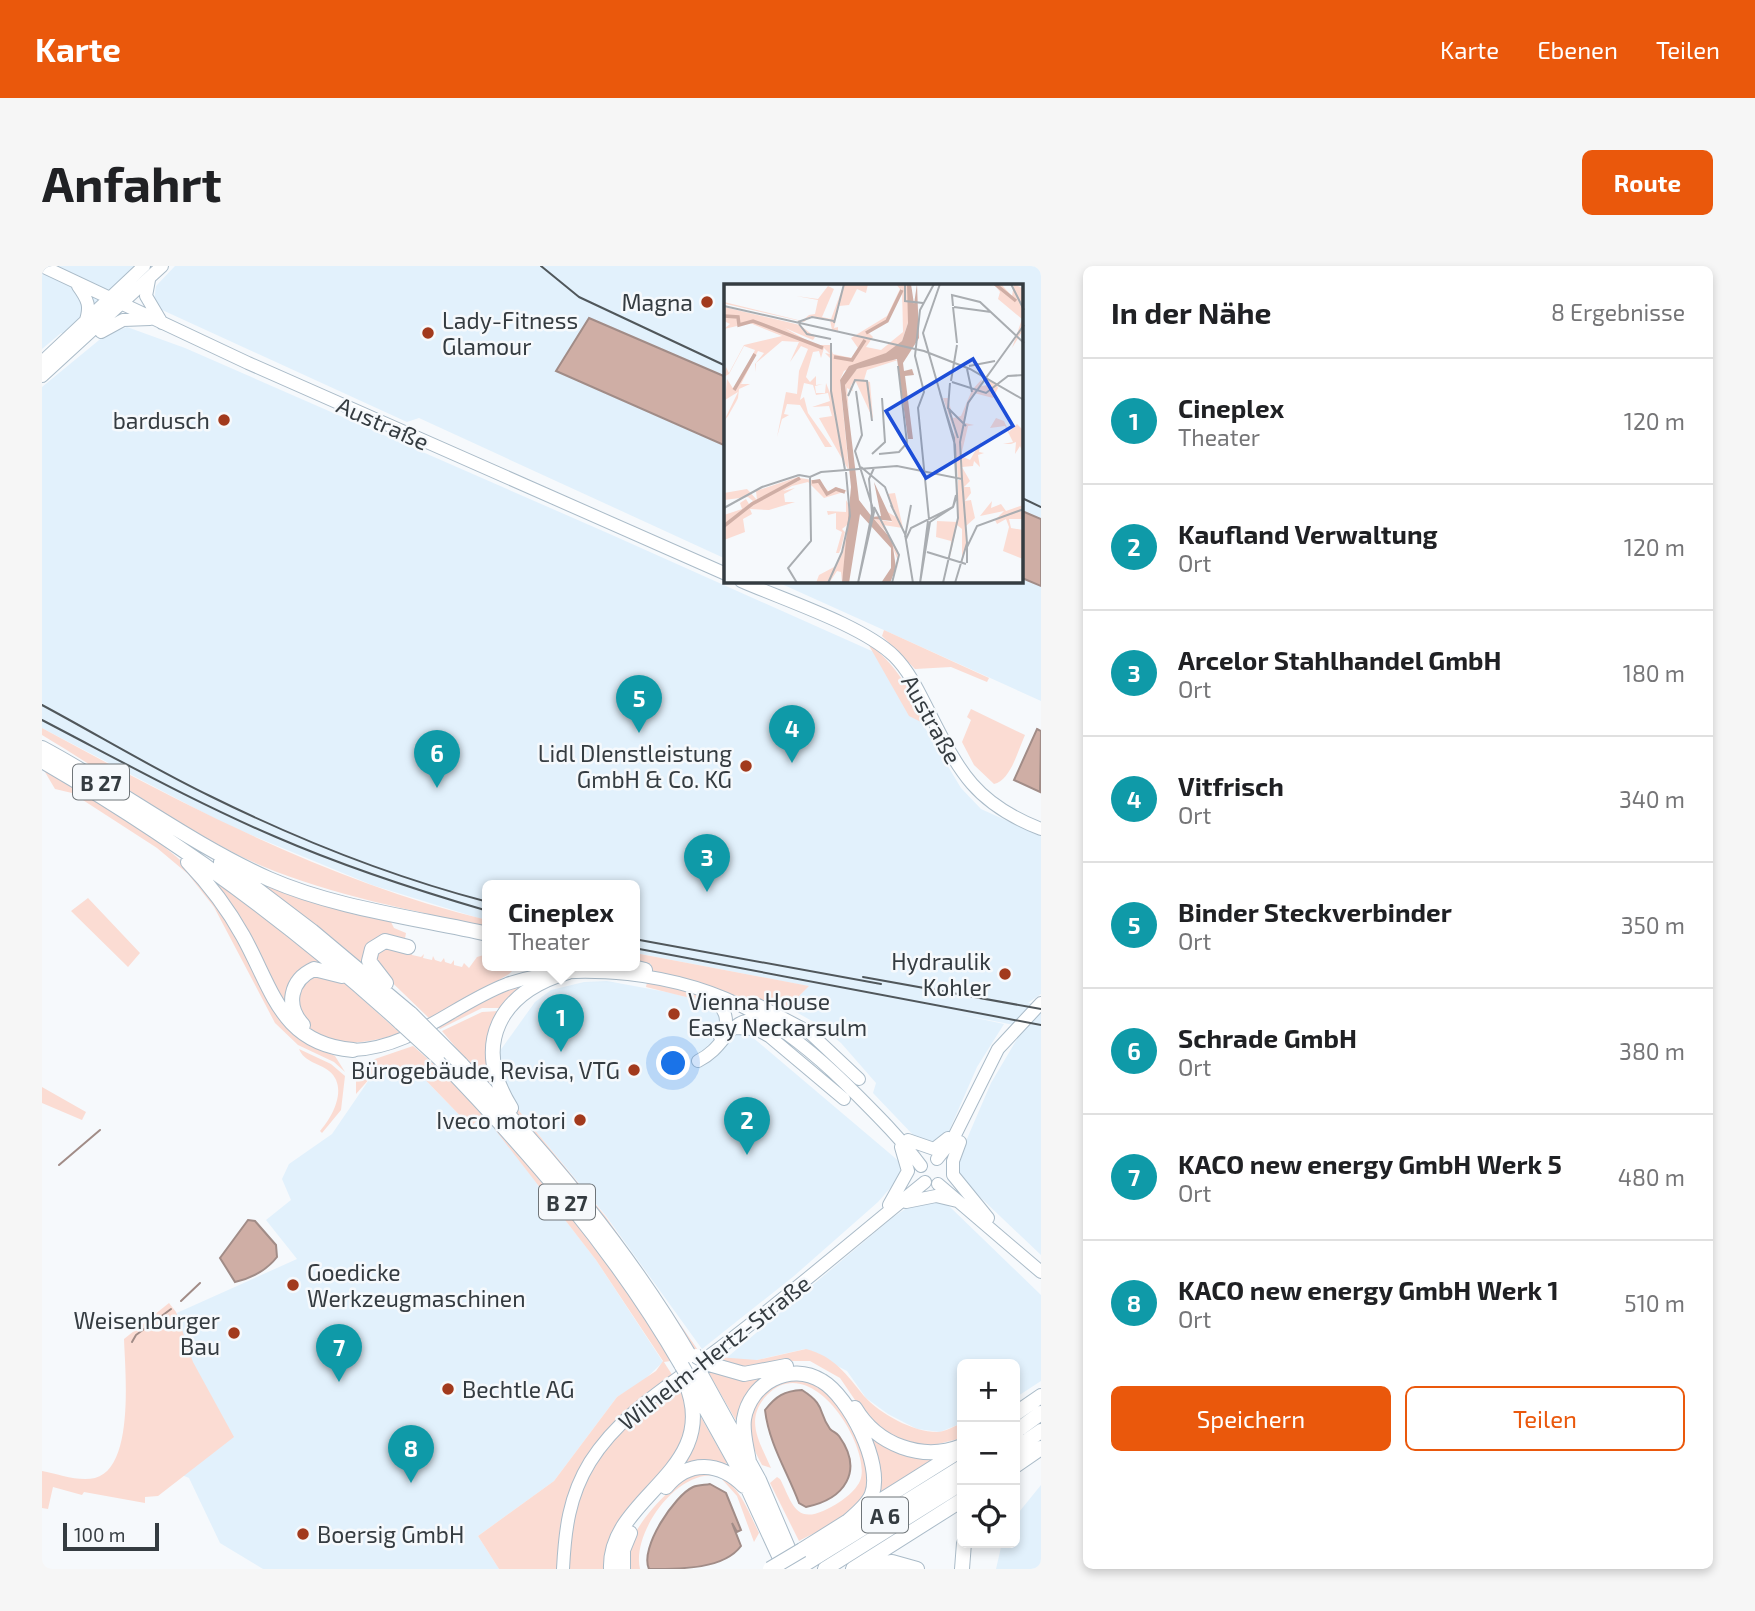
<!DOCTYPE html>
<html lang="de">
<head>
<meta charset="utf-8">
<style>
	:root { --surface:#fff; --page:#f6f6f6; --text:#202124; --muted:#757577; --line:#e0e0e0; --accent:#ea580c }
	body { margin:0; font-family:"Exo 2",sans-serif; background:var(--page); color:var(--text) }
	.controls { position:absolute; right:21px; bottom:21px; display:grid; overflow:hidden; border-radius:10px; box-shadow:0 4px 10px #0003 }
	.controls button { width:63px; height:63px; display:grid; place-items:center; padding:0; border:0; border-bottom:2px solid var(--line); background:var(--surface); color:var(--text); font:35px sans-serif }
	.scale { position:absolute; left:21px; bottom:18px; width:96px; box-sizing:border-box; padding-left:7px; border:4px solid #353c41; border-top:0; font-size:19px; line-height:24px; white-space:nowrap; color:#353c41; -webkit-text-stroke:5px #f6f9fc; paint-order:stroke }
	.you { position:absolute; left:632px; top:798px; width:24px; height:24px; margin:-18px; border:5px solid #fff; border-radius:50%; background:#1a73e8; box-shadow:0 0 0 10px #1a73e833 }
	.badge { display:grid; place-items:center; width:46px; height:46px; border-radius:50%; background:var(--accent); color:#fff; font-size:23px; font-weight:700 }
	.pin { position:absolute; translate:-50% -58px; filter:drop-shadow(0 2px 4px #0008) }
	.pin::after { content:''; position:absolute; top:37px; width:24px; height:21px; background:inherit; clip-path:polygon(0 0,100% 0,50% 100%) }
	.popup { position:absolute; left:440px; top:614px; width:158px; height:91px; box-sizing:border-box; display:grid; place-content:center; border-radius:10px; background:var(--surface); filter:drop-shadow(0 2px 5px #0005); font-size:23px; white-space:nowrap; color:var(--muted) }
	.popup b { font-size:26px; color:var(--text) }
	.popup::after { content:''; position:absolute; left:50%; top:100%; margin-left:-14px; border:14px solid transparent; border-top-color:var(--surface) }
	.list { margin:0; padding:0; list-style:none }
	h2 { display:flex; justify-content:space-between; align-items:center; height:91px; margin:0; padding:0 28px; font-size:30px }
	h2 small { font-size:23px; font-weight:400; color:var(--muted) }
	.list li { display:grid; grid-template-columns:46px 1fr auto; gap:21px; align-items:center; box-sizing:border-box; height:126px; padding:0 28px; border-top:2px solid var(--line) }
	.list b { display:block; font-size:26px; white-space:nowrap }
	.list p { margin:0; font-size:23px; white-space:nowrap; color:var(--muted) }
	.list em { font-size:23px; font-style:normal; color:var(--muted) }
	.actions { display:flex; gap:14px; padding:21px 28px }
	.actions a { flex:1; padding:16px 0; border:2px solid var(--accent); border-radius:10px; text-align:center; font-size:24px; color:var(--accent) }
	.actions .main { background:var(--accent); color:#fff }
	.icon { flex:none; width:38px; height:38px; fill:none; stroke:currentColor; stroke-width:2; stroke-linecap:round; stroke-linejoin:round }
	.map { position:relative; flex:none; width:999px; height:1303px; overflow:hidden; border-radius:10px }
	header { display:flex; align-items:center; gap:42px; box-sizing:border-box; height:98px; padding:0 35px; background:var(--accent); color:#fff }
	header strong { font-size:33px }
	nav { display:flex; gap:38px; margin-inline-start:auto; font-size:24px }
	.intro { display:flex; align-items:center; justify-content:space-between; box-sizing:border-box; height:168px; padding:0 42px }
	h1 { margin:0; font-size:49px }
	.button { padding:18px 32px; border-radius:10px; background:var(--accent); color:#fff; font-size:24px; font-weight:700 }
	main { display:flex; gap:42px; padding:0 42px }
	aside { flex:1; background:var(--surface); border-radius:10px; box-shadow:0 4px 10px #0003 }
	.map>svg:first-child { display:block }
	.built { fill:#e2f1fc }
	.green { fill:#fbdcd3 }
	.water { fill:#cfaea5; stroke:#a18c87; stroke-width:2 }
	.lines { fill:none; stroke-linecap:round; stroke-linejoin:round }
	.stream { stroke:#a18c87; stroke-width:2 }
	.major-casing { stroke:#aabbc8; stroke-width:14 }
	.highway-casing { stroke:#aabbc8; stroke-width:16 }
	.major { stroke:#fff; stroke-width:12 }
	.highway { stroke:#fff; stroke-width:14 }
	.tram { stroke:#50575b; stroke-width:2 }
	.rail { stroke:#50575b; stroke-width:2 }
	.highway-bridge-casing { stroke:#aabbc8; stroke-width:16; stroke-linecap:butt }
	.highway-bridge { stroke:#fff; stroke-width:14 }
	.poi-dot { fill:#a23a1d; stroke:#f6f9fc; stroke-width:2.5 }
	.labels { text-anchor:middle; dominant-baseline:central; stroke-width:5; stroke-linejoin:round; paint-order:stroke }
	.shield { fill:#f6f9fc; stroke:#6f7579; stroke-width:2 }
	.shield-label { font-size:21px; font-weight:bold; fill:#353c41 }
	.poi-label { font-size:23px; fill:#353c41; stroke:#f6f9fc; text-anchor:end }
	.street-label { font-size:23px; fill:#353c41; stroke:#f6f9fc }
	.inset-river { fill:none; stroke:#cfaea5; stroke-width:3.5 }
	.inset-road { fill:none; stroke:#a9adb1; stroke-width:2 }
	.view { fill:#1d4ed8; fill-opacity:0.15; stroke:#1d4ed8; stroke-width:3.5 }
	.inset-edge { fill:none; stroke:#353c41; stroke-width:3.5 }
</style>
</head>
<body>
<header>
<strong>Karte</strong>
<nav><a>Karte</a><a>Ebenen</a><a>Teilen</a></nav>
</header>
<div class="intro"><h1>Anfahrt</h1><a class="button">Route</a></div>
<main>
<div class="map">
<svg width="999" height="1303" viewBox="0 0 999 1303">
	<rect width="100%" height="100%" fill="#f6f9fc"/>
	<path class="built" d="M0,0H110L34,73L19,67L0,83Z
		M133,0H999V253L980,244V19H684V111L547,52L514,105L684,180V293L377,152L365,156L118,43L112,34L114,20Z
		M85,61L143,82L570,269L832,386L844,397L919,522L939,543L999,570V728L986,737L999,739V989L918,912L915,896L949,817L982,761L911,747L962,758L935,801L907,865L890,879L874,872L831,827L834,817L799,777L777,759L747,742L766,720L593,687L592,620H446L445,654L433,651L330,619L185,559L0,462V121L62,70Z
		M980,312L999,320V435L733,315H980Z
		M565,715L630,727L658,735L689,753L859,897L857,912L836,936L752,1010L660,1083L564,950L478,846L467,827L455,789L493,736L509,724L542,716Z
		M370,800L429,861L441,847L554,994L621,1096L600,1116L575,1131L512,1215L436,1270L457,1303H221L178,1277L147,1212L84,1185L128,1050L255,993L224,954L249,934L240,913L247,898L290,868L333,805Z
		M883,935L901,937L908,941L999,1029V1115L973,1132V1098H920V1157L898,1166L875,1163L846,1148L824,1132L805,1105L763,1083L715,1094H682L850,952L869,939Z
		M999,1219V1303H954L960,1277H973V1251Z"/>
	<path class="green" d="M842,364L947,412L945,416L909,401L873,403L840,370Z
		M825,376C854,398 868,425 886,456H879L867,450Z
		M929,443L983,469C976,484 969,514 952,518L932,499L920,476L929,454L925,451Z
		M0,462C142,539 288,616 445,654V661C370,644 292,630 220,600C142,566 73,512 0,469Z
		M0,501C56,536 116,568 161,616L268,779L293,790L303,806L292,796L256,779L233,757L172,641L146,608L115,582L30,527L13,523Z
		M160,603L289,701L258,708L253,753Z
		M200,603L347,652L352,662L364,667L362,678L334,675L335,711Z
		M46,632L98,687L86,701L29,645Z
		M337,679L365,688L369,685L370,689L379,691L382,688L381,692L390,694L391,690L393,694L399,696L402,692L403,696L409,698L412,694V699L420,701L422,697L427,702L435,691L445,688L446,700L472,703L467,708L389,754L333,700Z
		M593,687L767,720L752,735L735,764L692,743L604,721L609,698L593,694Z
		M271,706L298,713L358,767C334,776 283,786 265,760C259,752 256,739 253,730Z
		M492,712L459,742H440L398,763L395,760L426,741Z
		M457,745L455,825L441,814L400,765L440,746Z
		M371,780L402,807L467,827L478,846L564,951L660,1090L622,1096C629,1108 639,1120 644,1133C666,1191 554,1252 563,1303H457L436,1270L512,1215L575,1131L614,1105L621,1095L554,994L441,848L429,861L370,800L336,803L314,828V809L333,793Z
		M257,783L289,798L303,810L299,844L280,867L278,865C290,852 307,821 287,805C277,797 262,796 257,783Z
		M0,821L44,846L40,854L0,837Z
		M127,1037L134,1046L151,1096L192,1171L116,1230L103,1231V1237L42,1226L40,1229L11,1221L6,1243L0,1242V1205C16,1208 37,1216 53,1212C93,1202 83,1104 82,1073Z
		M764,1083C792,1090 805,1109 822,1130C838,1148 871,1166 895,1166C903,1166 912,1160 920,1157V1172L892,1179V1182L851,1173L828,1156L798,1112L768,1095H745L713,1104L672,1098L675,1091L715,1094Z
		M670,1105L696,1113L724,1110L696,1158L666,1106Z
		M742,1114C759,1114 774,1115 787,1127C806,1144 835,1206 823,1230C813,1251 777,1264 757,1275L728,1217L735,1211L738,1213C749,1233 752,1258 781,1245C793,1240 812,1228 818,1215C831,1185 771,1082 725,1129C701,1154 719,1178 729,1202L720,1199C698,1159 703,1136 742,1114Z
		M656,1146L685,1197L682,1199C667,1193 654,1193 640,1201Z
		M823,1163L896,1193L836,1230L838,1200Z
		M656,1205C693,1206 703,1238 717,1267L712,1276L695,1230L678,1211C638,1199 589,1266 598,1303H586C587,1296 586,1288 588,1281C593,1256 633,1215 656,1205Z"/>
	<path class="water" d="M547,52L684,111V180L514,105Z
		M980,245L999,253V320L980,312Z
		M995,463L999,465L998,526L972,514Z
		M206,954L213,955L234,979L235,991C224,1005 210,1012 193,1016L178,992Z
		M760,1124C785,1140 775,1145 788,1163C791,1166 795,1167 797,1170C822,1205 803,1233 764,1241L757,1237C745,1205 727,1178 723,1144C734,1130 742,1125 760,1124Z
		M668,1218L684,1227L699,1264L695,1266L690,1257L699,1280C682,1303 641,1303 607,1303C597,1282 633,1229 651,1221C656,1219 663,1219 668,1218Z"/>
	<g class="lines">
		<path class="stream" d="M17,899L58,864
			M139,1035L158,1017
			M90,1076L94,1069L129,1043"/>
		<defs>
			<path id="major" d="M0,0L206,97L684,308
				M107,14L104,30L120,57
				M36,20C46,34 49,40 43,57
				M59,66L81,54L108,53
				M0,96L102,0
				M0,110L120,0
				M699,315C742,334 820,359 852,390C867,405 876,424 886,444C917,505 932,537 999,563
				M666,728C681,741 691,752 678,771
				M716,739L767,766L817,813
				M692,762L714,763L727,770L802,833
				M311,784C370,782 412,738 465,718C505,704 545,704 586,708C685,719 746,759 815,829C837,851 860,874 879,900
				M656,795C687,780 684,749 722,754
				M866,874L892,883L906,872
				M918,876L911,895V909L946,952
				M895,893L911,873L956,783L999,737
				M896,918L999,1006
				M864,936L894,930L915,935
				M847,939L866,905L859,881
				M521,1303C523,1264 527,1230 548,1196C580,1145 633,1116 679,1081C749,1028 815,971 883,916"/>
			<path id="highway" d="M0,482C77,523 147,577 227,613C293,642 375,652 446,668
				M0,495C128,569 249,657 359,757
				M146,596C168,619 186,643 201,670C231,724 239,778 311,784
				M179,596L270,665L369,748
				M587,700L603,704
				M344,717L327,695L330,683L343,675L366,681
				M261,759C243,740 248,714 272,703L300,710
				M395,790C487,885 574,985 640,1100
				M419,798C505,888 586,984 649,1092
				M469,842C429,778 458,726 526,706
				M667,1098L702,1108L744,1100
				M657,1105L717,1214L755,1303
				M651,1120L696,1201L743,1303
				M813,1142C835,1179 880,1196 920,1180
				M973,1148L999,1130
				M973,1166L999,1147
				M973,1183L999,1165
				M707,1196C705,1182 700,1167 702,1153C708,1117 748,1095 780,1115C807,1131 841,1198 830,1228C826,1239 814,1248 805,1256
				M973,1200L999,1182
				M624,1221C647,1193 678,1196 702,1220
				M760,1284L916,1186
				M823,1300L850,1296L875,1303
				M569,1303C566,1229 682,1206 643,1115
				M581,1303V1284L588,1267
				M755,1303L920,1201
				M783,1303L920,1217
				M811,1303L920,1234
				M920,1303L922,1277"/>
		</defs>
		<use href="#major" class="major-casing"/>
		<use href="#highway" class="highway-casing"/>
		<use href="#major" class="major"/>
		<use href="#highway" class="highway"/>
		<path class="tram" d="M0,439C56,469 110,502 168,530C257,574 350,611 446,636
			M592,673L839,718"/>
		<path class="rail" d="M499,0L537,31L684,100
			M980,232L999,241
			M0,454C77,494 154,537 234,571C303,601 374,624 446,645
			M592,682L999,759
			M821,711L999,743"/>
		<defs>
			<path id="highway-bridge" d="M369,748L419,798
				M359,757L395,790
				M654,1090L667,1098
				M640,1100L647,1112
				M728,1303L760,1284"/>
		</defs>
		<use href="#highway-bridge" class="highway-bridge-casing"/>
		<use href="#highway-bridge" class="highway-bridge"/>
	</g>
	<g class="poi-dot">
		<circle cx="665" cy="36" r="7"/>
		<circle cx="386" cy="67" r="7"/>
		<circle cx="182" cy="154" r="7"/>
		<circle cx="704" cy="500" r="7"/>
		<circle cx="963" cy="708" r="7"/>
		<circle cx="632" cy="748" r="7"/>
		<circle cx="592" cy="804" r="7"/>
		<circle cx="538" cy="854" r="7"/>
		<circle cx="251" cy="1019" r="7"/>
		<circle cx="192" cy="1067" r="7"/>
		<circle cx="406" cy="1123" r="7"/>
		<circle cx="261" cy="1268" r="7"/>
	</g>
	<g class="labels">
		<g class="shield">
			<rect x="31" y="498.5" width="56" height="35" rx="5"/>
			<rect x="497" y="918.5" width="56" height="35" rx="5"/>
			<rect x="820" y="1231.5" width="46" height="35" rx="5"/>
		</g>
		<g class="shield-label">
			<text x="59" y="516">B 27</text>
			<text x="525" y="936">B 27</text>
			<text x="843" y="1249">A 6</text>
		</g>
		<g class="poi-label">
			<text x="651" y="36">Magna</text>
			<text x="400" y="54" text-anchor="start">Lady-Fitness<tspan x="400" dy="26">Glamour</tspan></text>
			<text x="168" y="154">bardusch</text>
			<text x="690" y="487">Lidl DIenstleistung<tspan x="690" dy="26">GmbH &amp; Co. KG</tspan></text>
			<text x="949" y="695">Hydraulik<tspan x="949" dy="26">Kohler</tspan></text>
			<text x="646" y="735" text-anchor="start">Vienna House<tspan x="646" dy="26">Easy Neckarsulm</tspan></text>
			<text x="578" y="804">Bürogebäude, Revisa, VTG</text>
			<text x="524" y="854">Iveco motori</text>
			<text x="265" y="1006" text-anchor="start">Goedicke<tspan x="265" dy="26">Werkzeugmaschinen</tspan></text>
			<text x="178" y="1054">Weisenburger<tspan x="178" dy="26">Bau</tspan></text>
			<text x="420" y="1123" text-anchor="start">Bechtle AG</text>
			<text x="275" y="1268" text-anchor="start">Boersig GmbH</text>
		</g>
		<g class="street-label">
			<text transform="translate(341 157) rotate(24)">Austraße</text>
			<text transform="translate(890 453) rotate(61)">Austraße</text>
			<text transform="translate(672 1086) rotate(-38)">Wilhelm-Hertz-Straße</text>
		</g>
	</g>
	<g transform="translate(682 18)">
		<rect width="299" height="299" fill="#f6f9fc"/>
		<path d="M120,0H144L142,9L133,5L125,21L115,22L110,44L114,43V47L108,46L106,36L87,32L80,38L76,37L2,20L0,18L78,37L85,31L91,30L94,16L72,12L94,15L104,2L110,5L98,33L107,35ZM172,0H185L184,39L178,57L165,68L120,87L116,96L125,187L95,134L108,132L105,122L88,123L106,117L104,109L92,111L89,101L80,99L76,116L80,113L84,129L108,163H101L76,121L63,120L60,130L65,131L58,135L53,153L62,108L73,110L75,87L84,65L77,62L66,78L75,58L58,57L32,79V88L31,80L40,69L34,67L17,100H26L15,105L14,114L12,118L4,132L0,137L14,108L1,116L3,95L10,106L31,66L20,62L5,90L0,93L2,83L5,89L20,61L58,52L26,39L0,45L6,40L0,37V23L76,41L91,53L89,56L61,44L91,61H106L109,70L128,74L134,64L127,54L163,32L176,5ZM178,4L179,48L157,66L142,63L149,53L144,48L163,37ZM100,64L106,70L101,69L106,74V109L102,99L101,109H92L91,102L99,100L92,101V92L86,98L82,93L89,68L95,67L97,74ZM270,0H277L288,12L290,0L300,5L299,46L288,64L298,35L274,15L276,8ZM165,75L174,76L143,86L140,96L146,98L149,135L132,98L127,101L129,107L123,104L125,131L121,101L124,94L133,85ZM259,94L273,101L274,104L269,114L250,109L241,130V139L250,141L244,142L237,172L246,176L257,157L255,168L260,169L254,171L256,183L250,177L249,182L238,183L246,197L240,203H246L247,209L241,217L247,216L251,234L242,242L243,260L238,278V245L233,241L226,273L227,257L212,253L213,237L234,238V196H238L234,194L230,147L219,114H224L229,134L237,132L248,106L258,95L257,102L265,101ZM272,134L280,137L285,148L293,140L299,146V169L296,162L291,170L292,158L287,160H279L289,158L281,142L266,144ZM74,193L73,198L76,194L95,197L106,209L111,203L123,207L100,214L84,198L68,202L59,207L71,204L60,210L61,218H71L45,226L26,225L28,230L19,235L21,248L0,256V231L18,225L16,219L22,215L25,220L29,217L24,213L0,216V209L23,205L33,216L32,207ZM171,209L179,244L159,241L174,267L175,276L172,289L174,277L163,249L150,235L168,238L162,227L172,233L163,210ZM122,216L128,226L118,299L117,288L113,287L105,299H92L95,291L112,282L119,268L123,241L118,245L121,248L117,264L115,269H112L118,248L112,245V229L104,231L103,227L122,228ZM268,217L267,224L277,220L282,227L299,221V235H285L287,244L299,246V275L279,267L285,243L282,235L273,240L271,236L280,227L256,232Z" fill="#fbdcd3" fill-rule="evenodd"/>
		<path d="M183,0H187L190,20L193,0L195,54L179,79L180,87L188,85L190,91L181,92L189,155H184L173,75L133,85L121,101L135,216L148,233L157,232L150,198L168,237L150,235L168,256L172,284L166,299H157L167,284V264L136,230L125,299H118L127,203L116,96L125,82L162,69L178,57L184,39Z" fill="#cfaea5"/>
		<path class="inset-river" d="M271,0L292,17M0,32L14,33L15,41L29,37L99,64M142,49L163,37L178,6M110,73L128,76L141,56M10,106L31,70M88,198L95,197L103,210L112,205L121,208M0,242L28,220L76,194"/>
		<path class="inset-road" d="M181,0V17L199,19M216,0L199,49L231,161L234,234L219,299M287,0L300,26M0,22L200,67L246,85L300,116M229,22L228,11L256,18L300,59M229,23L233,59M230,23L267,28M74,38L88,33L110,37M110,39L120,0M75,40L83,50L107,55M107,59V107L121,186M245,82L271,77M243,85L248,108M227,97L233,61M228,98L262,109L284,92L300,91M226,99L224,124L242,142M132,107L138,151L131,167L150,228L134,299M124,112L131,96L143,97L148,137M225,126L234,154M148,170L161,158L158,114M155,170L175,168L183,159L174,82M137,183L161,203L169,225M75,191L86,193L97,188L173,182L238,195L243,259L231,299M238,195L236,158L244,119L300,41M167,221L181,250L189,299M150,223L175,271L168,299M0,224L38,203L75,191M205,235L194,124L200,108L191,72L196,26L210,0M181,253L187,221M182,255L187,244L229,223L232,211M203,268L242,280M243,279V263L253,242L300,225M73,299L64,284L87,257L86,193M104,299L118,268L126,232L122,188M134,299L148,229L145,195L150,184M196,299L204,237M196,299L206,238L229,223L233,211L230,154L216,109"/>
		<path class="view" d="M249,75L289,142L202,194L162,127Z"/>
		<rect width="299" height="299" class="inset-edge"/>
	</g>
</svg>
<div class="controls">
<button>+</button>
<button>−</button>
<button><svg class="icon" aria-label="locate" viewBox="0 0 24 24"><circle cx="12" cy="12" r="6"/><path d="M12 2v4M12 18v4M2 12h4M18 12h4"/></svg></button>
</div>
<div class="scale">100 m</div>
<div class="you"></div>
<div class="pin badge" style="left:519px;top:786px;background:#0f9aa8">1</div>
<div class="popup"><b>Cineplex</b>Theater</div>
<div class="pin badge" style="left:705px;top:889px;background:#0f9aa8">2</div>
<div class="pin badge" style="left:665px;top:626px;background:#0f9aa8">3</div>
<div class="pin badge" style="left:750px;top:497px;background:#0f9aa8">4</div>
<div class="pin badge" style="left:597px;top:467px;background:#0f9aa8">5</div>
<div class="pin badge" style="left:395px;top:522px;background:#0f9aa8">6</div>
<div class="pin badge" style="left:297px;top:1116px;background:#0f9aa8">7</div>
<div class="pin badge" style="left:369px;top:1217px;background:#0f9aa8">8</div>
</div>
<aside>
<h2>In der Nähe<small>8 Ergebnisse</small></h2>
<ul class="list">
<li><span class="badge" style="background:#0f9aa8">1</span><div><b>Cineplex</b><p>Theater</p></div><em>120 m</em></li>
<li><span class="badge" style="background:#0f9aa8">2</span><div><b>Kaufland Verwaltung</b><p>Ort</p></div><em>120 m</em></li>
<li><span class="badge" style="background:#0f9aa8">3</span><div><b>Arcelor Stahlhandel GmbH</b><p>Ort</p></div><em>180 m</em></li>
<li><span class="badge" style="background:#0f9aa8">4</span><div><b>Vitfrisch</b><p>Ort</p></div><em>340 m</em></li>
<li><span class="badge" style="background:#0f9aa8">5</span><div><b>Binder Steckverbinder</b><p>Ort</p></div><em>350 m</em></li>
<li><span class="badge" style="background:#0f9aa8">6</span><div><b>Schrade GmbH</b><p>Ort</p></div><em>380 m</em></li>
<li><span class="badge" style="background:#0f9aa8">7</span><div><b>KACO new energy GmbH Werk 5</b><p>Ort</p></div><em>480 m</em></li>
<li><span class="badge" style="background:#0f9aa8">8</span><div><b>KACO new energy GmbH Werk 1</b><p>Ort</p></div><em>510 m</em></li>
</ul>
<div class="actions"><a class="main">Speichern</a><a>Teilen</a></div>
</aside>
</main>
</body>
</html>
